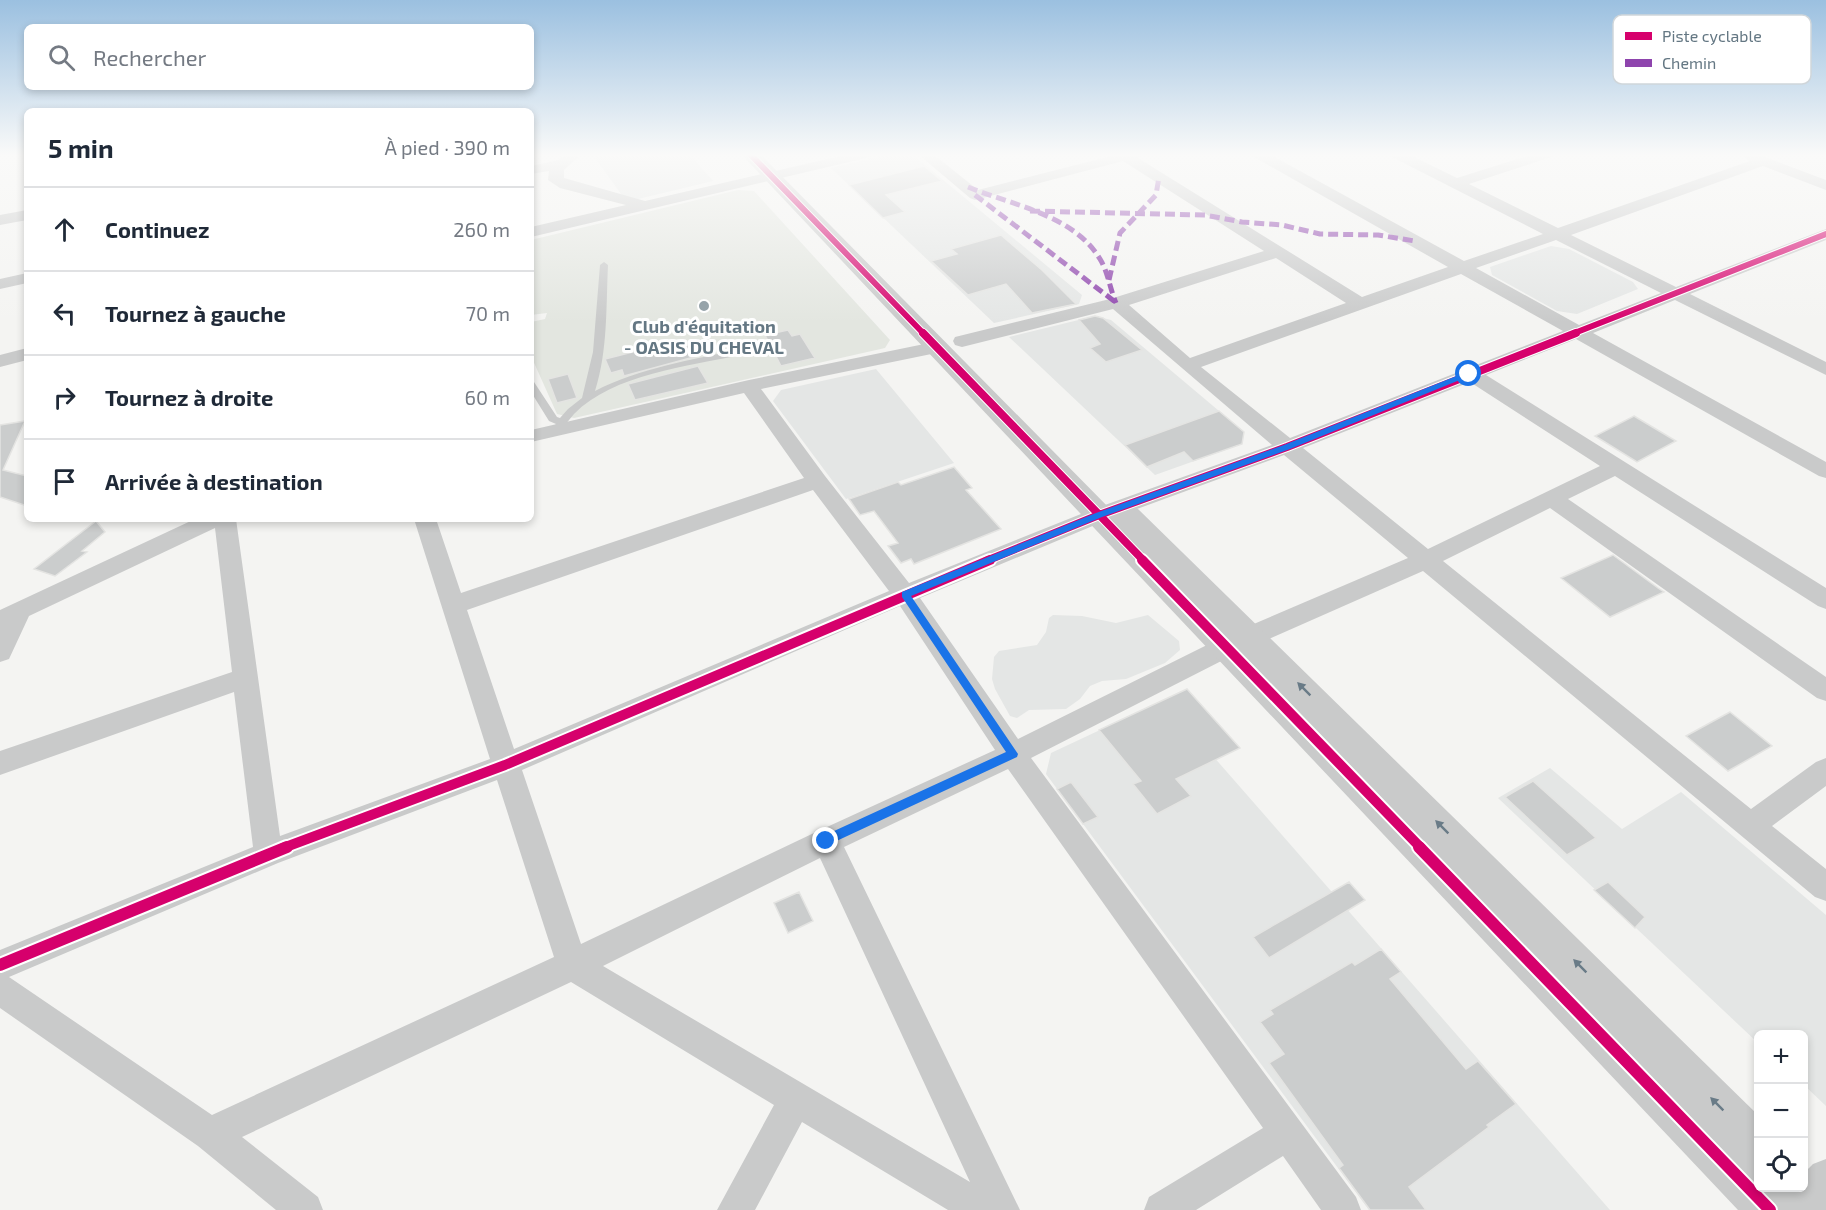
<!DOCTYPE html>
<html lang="fr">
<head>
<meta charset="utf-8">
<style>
	:root { --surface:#fff; --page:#f2f2f3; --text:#1f2937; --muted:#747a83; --line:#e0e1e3 }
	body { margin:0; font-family:"Exo 2",sans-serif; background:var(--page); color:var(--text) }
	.controls { position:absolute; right:18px; bottom:18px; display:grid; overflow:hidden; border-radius:9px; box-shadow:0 3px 9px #0003 }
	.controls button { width:54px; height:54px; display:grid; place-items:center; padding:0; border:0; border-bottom:2px solid var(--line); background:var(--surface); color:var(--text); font:30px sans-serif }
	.stop { position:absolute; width:18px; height:18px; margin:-14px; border:4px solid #1a73e8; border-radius:50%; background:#fff }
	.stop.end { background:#1a73e8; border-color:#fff; box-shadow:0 2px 6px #0008 }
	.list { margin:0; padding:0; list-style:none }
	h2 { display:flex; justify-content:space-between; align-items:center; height:78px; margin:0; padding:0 24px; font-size:26px }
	h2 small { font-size:20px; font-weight:400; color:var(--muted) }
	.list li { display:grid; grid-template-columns:39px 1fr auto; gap:18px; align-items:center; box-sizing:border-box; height:84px; padding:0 24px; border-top:2px solid var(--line) }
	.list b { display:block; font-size:22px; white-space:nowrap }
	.list em { font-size:20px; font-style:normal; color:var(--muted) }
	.icon { flex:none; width:33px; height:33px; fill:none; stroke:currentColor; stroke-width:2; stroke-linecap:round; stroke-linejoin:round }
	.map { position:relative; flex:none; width:1826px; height:1210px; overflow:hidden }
	.search { position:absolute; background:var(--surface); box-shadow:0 3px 9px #0003; left:24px; top:24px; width:510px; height:66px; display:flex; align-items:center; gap:15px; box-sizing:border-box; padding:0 21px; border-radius:9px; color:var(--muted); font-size:22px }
	.panel { position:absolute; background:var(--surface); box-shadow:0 3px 9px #0003; left:24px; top:108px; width:510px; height:414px; border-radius:9px }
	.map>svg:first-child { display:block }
	.built { fill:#e4e6e5 }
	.green { fill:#e3e6e0 }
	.building { fill:#cbcdcd; stroke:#e4e4e2; stroke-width:1.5 }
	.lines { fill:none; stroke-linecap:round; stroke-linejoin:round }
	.service { fill:#c9caca; fill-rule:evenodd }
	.minor { fill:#c9caca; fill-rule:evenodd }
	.tertiary { fill:#c9caca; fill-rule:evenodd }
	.quiet { stroke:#8e44ad; stroke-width:5; stroke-dasharray:10 5; stroke-linecap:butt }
	.cycleway-far3-casing { stroke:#fff; stroke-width:8 }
	.cycleway-far2-casing { stroke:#fff; stroke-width:10 }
	.cycleway-far1-casing { stroke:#fff; stroke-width:14 }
	.cycleway-casing { stroke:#fff; stroke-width:16 }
	.cycleway-far3 { stroke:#d6006c; stroke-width:6 }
	.cycleway-far2 { stroke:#d6006c; stroke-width:8 }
	.cycleway-far1 { stroke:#d6006c; stroke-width:10 }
	.cycleway { stroke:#d6006c; stroke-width:12 }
	.oneway { fill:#697b87 }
	.route { fill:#1a73e8 }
	.poi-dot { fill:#96a3aa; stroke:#fff; stroke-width:2 }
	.labels { text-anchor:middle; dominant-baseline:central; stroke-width:6; stroke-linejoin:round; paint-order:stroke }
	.far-poi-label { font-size:18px; font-weight:bold; fill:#647783; stroke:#fff }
	.key { fill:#fff; stroke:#d0d6da; stroke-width:1.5 }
	.key-label { font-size:16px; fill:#647783 }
</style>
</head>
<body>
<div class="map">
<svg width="1826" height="1210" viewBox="0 0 1826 1210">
	<rect width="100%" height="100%" fill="#f4f4f2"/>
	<path class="built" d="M592,154H689L713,181L638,199L624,198Z
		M891,154H912L1082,295L1079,304L994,323L831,168Z
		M1551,246L1569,249L1633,282L1638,289L1577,314L1557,311L1492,275L1490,267Z
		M1095,316L1111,320L1244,432L1242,444L1155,475L1009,337Z
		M876,369L954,463L846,499L773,401L781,390Z
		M1053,615L1082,616L1116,623L1148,615L1179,641L1180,650L1165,663L1126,679L1102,681L1090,686L1080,699L1066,709L1029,710L1017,718L1010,716L995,689L992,679L994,657L999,651L1037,645L1046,632L1049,618Z
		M1164,700L1610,1210H1369L1046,774L1051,753Z
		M1550,768L1622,829L1681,792L1826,915V1106L1804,1085V1034H1758V1043L1498,798Z"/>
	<path class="green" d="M738,190L754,191L890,340L885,348L574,418L557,414L531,356V322L545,319L547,313L531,315V240Z"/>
	<path class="building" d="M924,166L942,181L886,195L905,212L883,218L849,185Z
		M1001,235L1042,270L1076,304L1032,313L1006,284L968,295L931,261L957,254L951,249Z
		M1095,316L1103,318L1142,350L1106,362L1090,348L1100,344L1079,320Z
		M788,330L792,336L800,334L815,358L781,366L765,335Z
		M684,339L694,357L624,376L622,370L611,373L605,359Z
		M698,366L708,383L635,400L628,384Z
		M568,374L577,398L557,403L548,379Z
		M1219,411L1244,432L1242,444L1193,461L1184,452L1147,467L1125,445Z
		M1634,416L1676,441L1637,462L1595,436Z
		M25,421L3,470L27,476V506L0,497V425Z
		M954,467L972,488L966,490L1001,529L914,564L911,559L901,563L888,546L898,543L874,511L860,515L849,499L898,482L901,485Z
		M96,521L105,532L82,551L87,552L55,576L34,569Z
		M1613,555L1658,588L1664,592L1610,617L1561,578Z
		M1187,689L1240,748L1176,779L1191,796L1157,814L1133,784L1141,781L1099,730Z
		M1730,712L1772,746L1728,771L1686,736Z
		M1533,781L1581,824L1596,838L1567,855L1505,797Z
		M1071,782L1098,817L1083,824L1057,789Z
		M1349,882L1365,900L1269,958L1253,937Z
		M1608,882L1645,917L1635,928L1594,890Z
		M799,892L813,921L788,933L774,903Z
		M1381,949L1401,972L1390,979L1466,1069L1478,1061L1516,1104L1487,1125L1489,1127L1409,1187L1426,1210H1370L1339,1168L1343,1165L1269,1063L1284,1054L1260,1022L1273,1014L1270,1010L1352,962L1355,965Z"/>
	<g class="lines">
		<path class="service" d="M604,262L608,265C606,306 608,351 595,391C640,368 691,360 741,349L746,352L741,355C689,366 613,374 574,414C569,420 564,426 560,432H552L551,430L556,424L549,421L531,392V381L534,382L557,417L560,418L568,409L582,398L593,352L600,265Z"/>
		<path class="minor" d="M566,154H581L564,170V178L645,201L849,154H873L866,158L531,237V227L626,205L560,188L548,180L549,171L531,174V166L558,160Z
			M918,154H933L978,190L1119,154H1142L1138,158L1362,297L1448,267L1254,157L1252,154H1269L1464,261L1543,234L1392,157L1390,154H1408L1457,178L1533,154H1553L1551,157L1469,184L1558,228L1750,161L1743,156L1744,154H1757L1826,180V190L1763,166L1571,235L1676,287L1826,229V240L1690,294L1826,362V375L1675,300L1593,333L1826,462V478L1819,476L1576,339L1486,375L1826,588V609L1818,606L1615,476L1568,499L1826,677V701L1817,698L1550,508L1443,561L1751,809L1816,762L1826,758V786L1772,826L1826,869V901L1815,897L1423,571L1260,643L1251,645L1242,643L1239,636L1242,629L1408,558L1284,455L1107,520L920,598L1018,739L1219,639L1228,636L1237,639L1240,646L1237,653L1031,758L1356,1197L1361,1210H1321L1283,1156L1196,1210H1144L1149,1197L1263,1128L1008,769L844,847L1020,1210H948L802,1122L755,1210H717L774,1105L571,982L242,1137L318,1197L323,1210H276L198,1146L0,1008V950L253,847L234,692L0,775V751L232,672L215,528L29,616L9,659L0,662V610L195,519H236L280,836L490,759L414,519H436L461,593L804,478L744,393L531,442V430L749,380L939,341L946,343L948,347L946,351L761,389L825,476L909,583L1091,510L1272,445L1113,309L962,347L955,345L953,341L955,337L1110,299L1264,251L1123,161L975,200L970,198ZM1556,240L1661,293L1579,325L1476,268ZM1276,258L1346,303L1190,358L1129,305ZM1461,274L1563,331L1290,438L1201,367ZM1470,382L1600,466L1428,549L1303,448ZM813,490L889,591L514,749L467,610ZM900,606L995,750L816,832L581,944L522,770ZM497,780L554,957L212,1115L9,977L278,863ZM820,858L970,1182L603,966Z
			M27,210V220L0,225V215Z
			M27,273V283L0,289V279Z
			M27,348V360L0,367V355Z
			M1826,1159V1201L1816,1210H1771L1776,1197L1787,1188H1804V1173L1813,1164Z"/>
		<path class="tertiary" d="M741,154H760L1115,514L1118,509L1128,507L1138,509L1758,1115V1188H1804V1167L1816,1172L1826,1181V1210H1738Z"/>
		<path class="quiet" d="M968,187C1012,205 1074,215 1100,259C1108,272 1110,289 1116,303
			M975,195L1114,301
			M1030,211L1205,215L1242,222L1282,225L1320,234L1378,235L1415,241
			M1109,280L1120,233L1156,195L1159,177"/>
		<defs>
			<path id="cycleway-far3" d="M750,154L924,334
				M1572,334L1826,234"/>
			<path id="cycleway-far2" d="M923,333L1144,561
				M986,561L1099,515L1287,447L1576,333"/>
			<path id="cycleway-far1" d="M1142,560L1421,848
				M283,848L505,765L990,560"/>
			<path id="cycleway" d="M1419,847L1770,1210
				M0,965L287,847"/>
		</defs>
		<use href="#cycleway-far3" class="cycleway-far3-casing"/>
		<use href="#cycleway-far2" class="cycleway-far2-casing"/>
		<use href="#cycleway-far1" class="cycleway-far1-casing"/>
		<use href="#cycleway" class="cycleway-casing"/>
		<use href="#cycleway-far3" class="cycleway-far3"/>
		<use href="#cycleway-far2" class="cycleway-far2"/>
		<use href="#cycleway-far1" class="cycleway-far1"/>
		<use href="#cycleway" class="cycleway"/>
	</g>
	<defs><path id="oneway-solid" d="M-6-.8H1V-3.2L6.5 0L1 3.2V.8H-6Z" transform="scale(1.5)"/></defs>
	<g class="oneway">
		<use href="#oneway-solid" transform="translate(1304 689) rotate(-135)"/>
		<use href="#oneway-solid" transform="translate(1442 827) rotate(-135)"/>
		<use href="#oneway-solid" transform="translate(1580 966) rotate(-135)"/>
		<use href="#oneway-solid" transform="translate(1717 1104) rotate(-135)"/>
	</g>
	<linearGradient id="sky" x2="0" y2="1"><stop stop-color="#9bc0e0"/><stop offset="0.48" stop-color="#fafaf9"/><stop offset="1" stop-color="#fafaf9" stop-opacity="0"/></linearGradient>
	<rect width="1826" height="323" fill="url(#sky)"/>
	<path class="route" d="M1469,371L1473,374L1472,375L1290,449L1102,517L911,596L1018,754L1017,757L830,844H821V837L1006,752L902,597V592L1096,513L1284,445Z"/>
	<circle class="poi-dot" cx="704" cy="306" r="6"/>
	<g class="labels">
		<g class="far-poi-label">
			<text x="704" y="326">Club d'équitation<tspan x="704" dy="21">- OASIS DU CHEVAL</tspan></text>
		</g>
	</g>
	<rect x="1613" y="15" width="198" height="69" rx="9" class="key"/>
	<rect x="1625" y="32" width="27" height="8" fill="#d6006c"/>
	<rect x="1625" y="59" width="27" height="8" fill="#8e44ad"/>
	<g class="key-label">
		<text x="1662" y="42">Piste cyclable</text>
		<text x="1662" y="69">Chemin</text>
	</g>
</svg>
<div class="controls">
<button>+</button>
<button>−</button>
<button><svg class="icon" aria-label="locate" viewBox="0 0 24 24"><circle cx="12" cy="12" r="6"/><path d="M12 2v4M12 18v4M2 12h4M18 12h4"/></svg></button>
</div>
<div class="stop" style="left:1469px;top:374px"></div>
<div class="stop end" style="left:826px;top:841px"></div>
<div class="search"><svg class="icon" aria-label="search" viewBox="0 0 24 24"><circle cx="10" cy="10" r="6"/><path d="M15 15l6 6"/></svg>Rechercher</div>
<section class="panel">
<h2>5 min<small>À pied · 390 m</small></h2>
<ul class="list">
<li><svg class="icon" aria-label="ahead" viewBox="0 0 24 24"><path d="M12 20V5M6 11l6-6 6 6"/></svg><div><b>Continuez</b></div><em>260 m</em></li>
<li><svg class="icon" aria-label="left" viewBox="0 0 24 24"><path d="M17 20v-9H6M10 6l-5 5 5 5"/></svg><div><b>Tournez à gauche</b></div><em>70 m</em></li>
<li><svg class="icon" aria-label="right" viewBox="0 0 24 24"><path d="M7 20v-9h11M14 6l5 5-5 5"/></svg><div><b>Tournez à droite</b></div><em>60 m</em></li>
<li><svg class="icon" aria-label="arrive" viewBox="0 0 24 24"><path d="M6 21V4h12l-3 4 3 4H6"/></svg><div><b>Arrivée à destination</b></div></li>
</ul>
</section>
</div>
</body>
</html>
